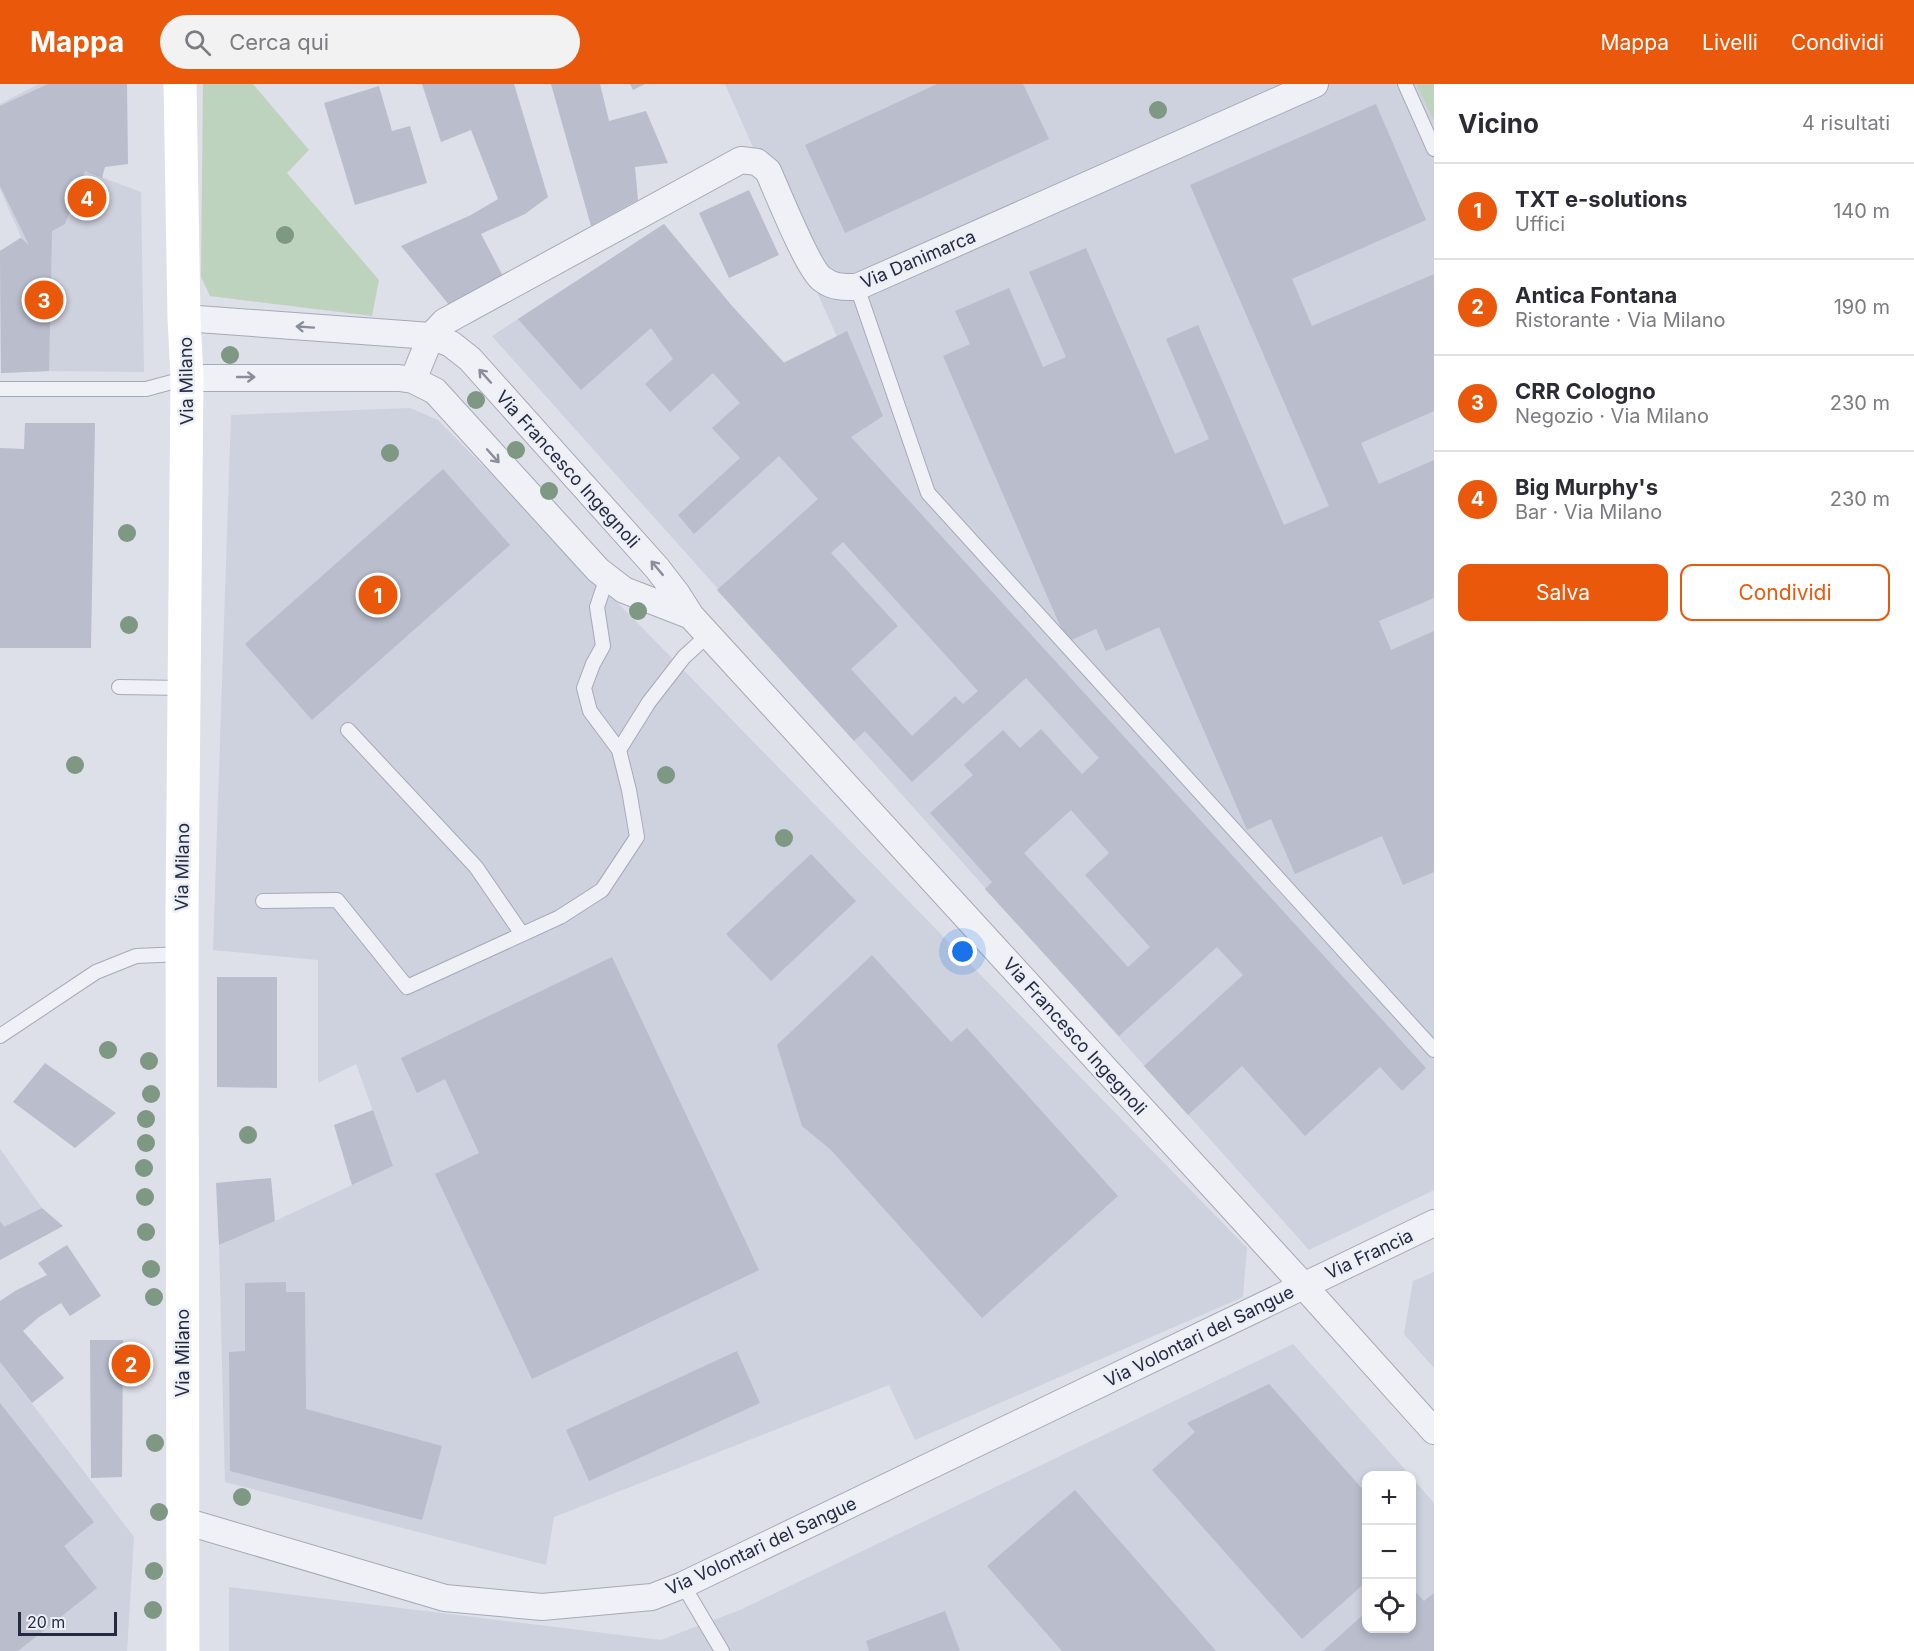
<!DOCTYPE html>
<html lang="it">
<head>
<meta charset="utf-8">
<style>
	:root { --surface:#fff; --page:#f2f2f3; --text:#2b2b33; --muted:#7c7c81; --line:#e1e1e2; --accent:#ea580c }
	body { margin:0; font-family:Inter,sans-serif; background:var(--page); color:var(--text) }
	.controls { position:absolute; right:18px; bottom:18px; display:grid; overflow:hidden; border-radius:12px; box-shadow:0 3px 9px #0003 }
	.controls button { width:54px; height:54px; display:grid; place-items:center; padding:0; border:0; border-bottom:2px solid var(--line); background:var(--surface); color:var(--text); font:30px sans-serif }
	.scale { position:absolute; left:18px; bottom:15px; width:99px; box-sizing:border-box; padding-left:6px; border:3px solid #242a41; border-top:0; font-size:16px; line-height:21px; white-space:nowrap; color:#242a41; -webkit-text-stroke:4px #eceff6; paint-order:stroke }
	.you { position:absolute; left:963px; top:868px; width:21px; height:21px; margin:-15px; border:4px solid #fff; border-radius:50%; background:#1a73e8; box-shadow:0 0 0 9px #1a73e833 }
	.badge { display:grid; place-items:center; width:39px; height:39px; border-radius:50%; background:var(--accent); color:#fff; font-size:20px; font-weight:700 }
	.pin { position:absolute; translate:-50% -50%; border:3px solid #fff; box-shadow:0 2px 6px #0006 }
	.list { margin:0; padding:0; list-style:none }
	h2 { display:flex; justify-content:space-between; align-items:center; height:78px; margin:0; padding:0 24px; font-size:26px }
	h2 small { font-size:20px; font-weight:400; color:var(--muted) }
	.list li { display:grid; grid-template-columns:39px 1fr auto; gap:18px; align-items:center; box-sizing:border-box; height:96px; padding:0 24px; border-top:2px solid var(--line) }
	.list b { display:block; font-size:22px; white-space:nowrap }
	.list p { margin:0; font-size:20px; white-space:nowrap; color:var(--muted) }
	.list em { font-size:20px; font-style:normal; color:var(--muted) }
	.actions { display:flex; gap:12px; padding:18px 24px }
	.actions a { flex:1; padding:14px 0; border:2px solid var(--accent); border-radius:12px; text-align:center; font-size:21px; color:var(--accent) }
	.actions .main { background:var(--accent); color:#fff }
	.icon { flex:none; width:33px; height:33px; fill:none; stroke:currentColor; stroke-width:2; stroke-linecap:round; stroke-linejoin:round }
	.map { position:relative; flex:none; width:1434px; height:1567px; overflow:hidden }
	header { display:flex; align-items:center; gap:36px; box-sizing:border-box; height:84px; padding:0 30px; background:var(--accent); color:#fff }
	header strong { font-size:28px }
	nav { display:flex; gap:33px; margin-inline-start:auto; font-size:21px }
	.search { width:420px; height:54px; background:var(--page); display:flex; align-items:center; gap:15px; box-sizing:border-box; padding:0 21px; border-radius:33px; color:var(--muted); font-size:22px }
	main { display:flex }
	aside { flex:1; background:var(--surface) }
	.map>svg:first-child { display:block }
	.built { fill:#ced1de }
	.green { fill:#bed3bd }
	.building { fill:#b9bdcc; fill-rule:evenodd }
	.lines { fill:none; stroke-linecap:round; stroke-linejoin:round }
	.service-casing { stroke:#a6a9b7; stroke-width:16 }
	.minor-casing { stroke:#a6a9b7; stroke-width:28 }
	.service { stroke:#f0f1f6; stroke-width:14 }
	.minor { stroke:#f0f1f6; stroke-width:26 }
	.secondary { stroke:#fff; stroke-width:33 }
	.tree { fill:#7e9883 }
	.oneway { stroke:#8a8e9c }
	.labels { text-anchor:middle; dominant-baseline:central; stroke-width:5; stroke-linejoin:round; paint-order:stroke }
	.street-label { font-size:18px; fill:#242a41; stroke:#eceff6 }
</style>
</head>
<body>
<header>
<strong>Mappa</strong>
<div class="search"><svg class="icon" aria-label="search" viewBox="0 0 24 24"><circle cx="10" cy="10" r="6"/><path d="M15 15l6 6"/></svg>Cerca qui</div>
<nav><a>Mappa</a><a>Livelli</a><a>Condividi</a></nav>
</header>
<main>
<div class="map">
<svg width="1434" height="1567" viewBox="0 0 1434 1567">
	<rect width="100%" height="100%" fill="#dddfe9"/>
	<path class="built" d="M39,0H86L85,87L141,108L144,288L49,287L1,289L0,167L21,153L0,105V20Z
		M725,0H1416L1434,37V1106L1309,1166L492,252L664,140L732,222L784,278L837,253Z
		M410,324L438,336L661,563L1247,1164L1243,1213L915,1356L889,1301L554,1433L546,1481L225,1398L219,1161L275,1137L393,1082L356,980L318,999V876L213,866L231,331Z
		M0,1065L42,1124L0,1146Z
		M1434,1188V1284L1404,1250L1413,1197Z
		M1293,1260L1410,1391L1366,1392V1544H1412V1394L1434,1419V1567H229V1503L661,1556L740,1526Z
		M0,1278L134,1453L127,1567H0Z"/>
	<path class="green" d="M203,0H253L309,66L287,89L379,196L372,232L210,212L201,193Z
		M1416,0H1434V37Z"/>
	<path class="building" d="M48,0H127L128,80L105,83L102,94L85,87L65,140L52,147L49,287L1,289L0,167L21,154L29,161L0,102V22Z
		M422,0H514L548,113L525,130L481,150L503,192L450,222L401,162L471,131L498,115L471,46L441,58Z
		M551,0H600L609,37L646,27L668,79L635,83L638,116L591,142Z
		M630,0H645L633,6Z
		M937,0H1023L1049,55L845,149L805,61Z
		M379,2L392,47L410,42L427,99L355,121L324,19Z
		M1376,20L1426,136L1292,195L1312,242L1434,190V327L1361,359L1379,400L1434,376V514L1379,537L1391,566L1434,547V788L1403,801L1382,752L1295,790L1271,735L1247,746L1159,543L1106,567L1096,545L1067,558L943,272L970,260L955,227L1009,204L1043,283L1066,273L1029,188L1086,164L1175,370L1209,355L1166,255L1198,241L1284,441L1329,422L1190,101Z
		M749,106L779,171L729,194L699,129Z
		M664,140L732,222L784,279L847,247L883,332L851,353L1426,984L1402,1007L1380,983L1305,1052L1242,982L1188,1031L1144,982L1243,891L1217,863L1119,952L985,805L992,798L930,729L973,691L964,681L1003,646L1020,664L1041,645L1082,690L1099,674L1026,594L912,698L865,647L854,657L717,506L818,415L779,372L694,450L678,431L740,374L712,344L740,319L713,289L670,328L645,300L673,275L651,244L581,306L518,235ZM843,458L978,607L963,620L955,612L912,652L851,585L898,542L831,469ZM1071,726L1109,769L1085,791L1150,863L1128,883L1024,769Z
		M25,339H95L91,564H0V364L24,365Z
		M443,385L510,461L312,636L245,560Z
		M811,770L856,817L771,897L726,850Z
		M872,871L951,958L967,944L1118,1112L982,1234L831,1066L802,1042L777,961Z
		M612,873L759,1186L532,1295L435,1090L479,1069L445,995L417,1009L401,974Z
		M217,893H277V1004L217,1003Z
		M45,979L116,1029L75,1064L13,1018Z
		M373,1026L393,1082L352,1101L334,1041Z
		M271,1094L275,1137L219,1161L216,1099Z
		M42,1124L63,1142L0,1176V1137L4,1143Z
		M67,1161L101,1212L70,1232L61,1219L39,1233L23,1247L64,1294L32,1319L0,1278V1217L15,1207L47,1191L38,1179Z
		M286,1198V1208H305L306,1325L442,1362L422,1436L230,1387L229,1268L245,1267V1199Z
		M90,1256H123L122,1393L91,1394Z
		M737,1267L760,1319L589,1397L566,1346Z
		M1269,1300L1366,1409V1498L1302,1555L1152,1386L1195,1348L1187,1339Z
		M0,1319L94,1438L64,1462L97,1504L18,1567H0Z
		M1075,1406L1216,1567H1062L987,1482Z
		M1412,1504L1424,1517L1434,1509V1567H1323L1366,1528V1544H1412Z
		M945,1527L960,1567H869L866,1557Z"/>
	<g class="lines">
		<defs>
			<path id="service" d="M1405,0L1434,65
				M857,203L928,409L1434,966
				M0,305H146L187,294
				M607,493L597,523L603,562L593,580L584,604L590,627L619,666
				M119,603L184,604
				M348,646L476,783L522,850
				M263,817L337,816L407,903L560,833L602,806L637,753L629,706L619,666L649,618L684,573L708,551
				M0,952L96,888L136,872L182,870
				M683,1501L722,1567"/>
			<path id="minor" d="M184,234L431,252L451,260L470,275L657,484L677,510L691,532L1303,1201L1434,1347
				M187,294H399L413,296L435,307L598,486L624,506L691,532
				M413,296L431,252L444,238L741,76L757,78L768,87C777,107 808,185 822,195C834,204 843,203 857,203L1315,0
				M181,1436L445,1514L542,1523L652,1513L683,1501L1434,1139"/>
		</defs>
		<use href="#service" class="service-casing"/>
		<use href="#minor" class="minor-casing"/>
		<use href="#service" class="service"/>
		<use href="#minor" class="minor"/>
		<path class="secondary" d="M180,0L184,234L187,294L182,828L183,1567"/>
	</g>
	<g class="tree">
		<circle cx="1158" cy="26" r="9"/>
		<circle cx="285" cy="151" r="9"/>
		<circle cx="230" cy="271" r="9"/>
		<circle cx="476" cy="316" r="9"/>
		<circle cx="516" cy="366" r="9"/>
		<circle cx="390" cy="369" r="9"/>
		<circle cx="549" cy="407" r="9"/>
		<circle cx="127" cy="449" r="9"/>
		<circle cx="638" cy="527" r="9"/>
		<circle cx="129" cy="541" r="9"/>
		<circle cx="75" cy="681" r="9"/>
		<circle cx="666" cy="691" r="9"/>
		<circle cx="784" cy="754" r="9"/>
		<circle cx="108" cy="966" r="9"/>
		<circle cx="149" cy="977" r="9"/>
		<circle cx="151" cy="1010" r="9"/>
		<circle cx="146" cy="1035" r="9"/>
		<circle cx="248" cy="1051" r="9"/>
		<circle cx="146" cy="1059" r="9"/>
		<circle cx="144" cy="1084" r="9"/>
		<circle cx="145" cy="1113" r="9"/>
		<circle cx="146" cy="1148" r="9"/>
		<circle cx="151" cy="1185" r="9"/>
		<circle cx="154" cy="1213" r="9"/>
		<circle cx="155" cy="1359" r="9"/>
		<circle cx="242" cy="1413" r="9"/>
		<circle cx="159" cy="1428" r="9"/>
		<circle cx="154" cy="1487" r="9"/>
		<circle cx="153" cy="1526" r="9"/>
	</g>
	<defs><path id="oneway-shaft" d="M-6 0H5M1.5-3L5.5 0L1.5 3" fill="none" stroke-width="1.6" stroke-linecap="round" stroke-linejoin="round" transform="scale(1.5)"/></defs>
	<g class="oneway">
		<use href="#oneway-shaft" transform="translate(305 243) rotate(-176)"/>
		<use href="#oneway-shaft" transform="translate(485 292) rotate(-132)"/>
		<use href="#oneway-shaft" transform="translate(246 293)"/>
		<use href="#oneway-shaft" transform="translate(493 372) rotate(48)"/>
		<use href="#oneway-shaft" transform="translate(657 484) rotate(-130)"/>
	</g>
	<g class="labels">
		<g class="street-label">
			<text transform="translate(918 175) rotate(-23)">Via Danimarca</text>
			<text transform="translate(186 297) rotate(-91)">Via Milano</text>
			<text transform="translate(568 385) rotate(48)">Via Francesco Ingegnoli</text>
			<text transform="translate(182 783) rotate(-89)">Via Milano</text>
			<text transform="translate(1075 952) rotate(48)">Via Francesco Ingegnoli</text>
			<text transform="translate(1369 1170) rotate(-25)">Via Francia</text>
			<text transform="translate(1199 1252) rotate(-26)">Via Volontari del Sangue</text>
			<text transform="translate(182 1269) rotate(-90)">Via Milano</text>
			<text transform="translate(761 1462) rotate(-25)">Via Volontari del Sangue</text>
		</g>
	</g>
</svg>
<div class="controls">
<button>+</button>
<button>−</button>
<button><svg class="icon" aria-label="locate" viewBox="0 0 24 24"><circle cx="12" cy="12" r="6"/><path d="M12 2v4M12 18v4M2 12h4M18 12h4"/></svg></button>
</div>
<div class="scale">20 m</div>
<div class="you"></div>
<div class="pin badge" style="left:378px;top:511px">1</div>
<div class="pin badge" style="left:131px;top:1280px">2</div>
<div class="pin badge" style="left:44px;top:216px">3</div>
<div class="pin badge" style="left:87px;top:114px">4</div>
</div>
<aside>
<h2>Vicino<small>4 risultati</small></h2>
<ul class="list">
<li><span class="badge">1</span><div><b>TXT e-solutions</b><p>Uffici</p></div><em>140 m</em></li>
<li><span class="badge">2</span><div><b>Antica Fontana</b><p>Ristorante · Via Milano</p></div><em>190 m</em></li>
<li><span class="badge">3</span><div><b>CRR Cologno</b><p>Negozio · Via Milano</p></div><em>230 m</em></li>
<li><span class="badge">4</span><div><b>Big Murphy's</b><p>Bar · Via Milano</p></div><em>230 m</em></li>
</ul>
<div class="actions"><a class="main">Salva</a><a>Condividi</a></div>
</aside>
</main>
</body>
</html>
